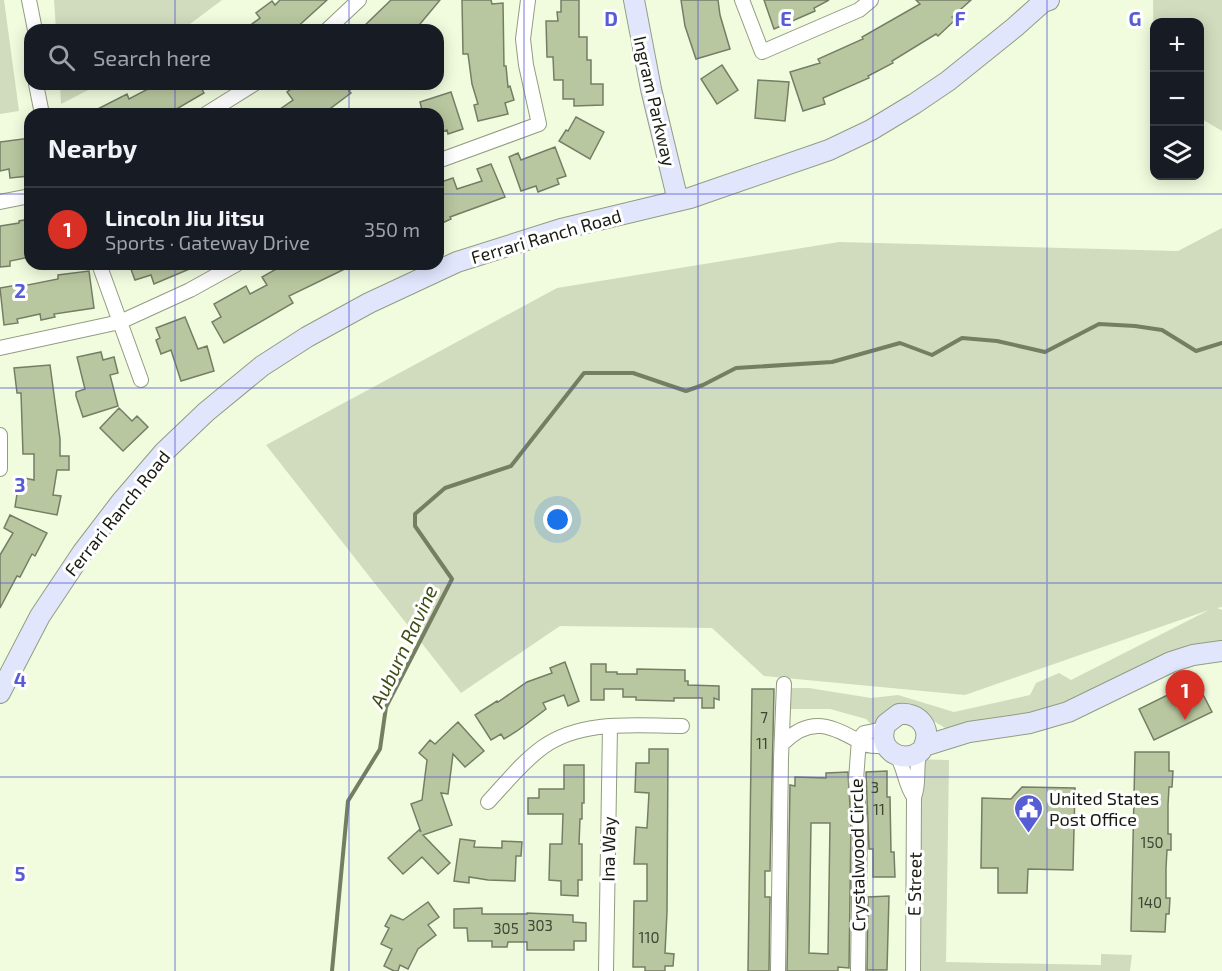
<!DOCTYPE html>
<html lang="en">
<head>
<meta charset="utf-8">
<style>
	:root { --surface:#171b24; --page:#20242c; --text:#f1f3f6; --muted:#9ea1a6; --line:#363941; --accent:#d93025 }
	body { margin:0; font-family:"Exo 2",sans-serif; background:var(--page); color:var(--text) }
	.controls { position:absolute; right:18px; top:18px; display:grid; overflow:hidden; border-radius:12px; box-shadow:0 3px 15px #0003 }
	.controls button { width:54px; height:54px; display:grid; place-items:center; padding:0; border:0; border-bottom:2px solid var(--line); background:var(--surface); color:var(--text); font:30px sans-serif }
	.you { position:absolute; left:558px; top:520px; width:21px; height:21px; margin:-15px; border:4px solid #fff; border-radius:50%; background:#1a73e8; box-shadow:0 0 0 9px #1a73e833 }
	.badge { display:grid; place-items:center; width:39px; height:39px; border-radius:50%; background:var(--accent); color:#fff; font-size:20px; font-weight:700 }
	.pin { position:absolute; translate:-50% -50px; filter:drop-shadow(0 2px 3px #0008) }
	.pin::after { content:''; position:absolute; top:32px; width:21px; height:18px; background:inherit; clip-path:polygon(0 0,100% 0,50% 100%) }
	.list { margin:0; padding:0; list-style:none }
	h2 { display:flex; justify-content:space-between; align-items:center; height:78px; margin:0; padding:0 24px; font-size:26px }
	h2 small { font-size:20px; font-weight:400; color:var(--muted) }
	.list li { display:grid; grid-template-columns:39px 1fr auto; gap:18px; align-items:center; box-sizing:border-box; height:84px; padding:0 24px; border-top:2px solid var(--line) }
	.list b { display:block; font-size:22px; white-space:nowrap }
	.list p { margin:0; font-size:20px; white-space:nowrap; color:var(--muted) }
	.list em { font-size:20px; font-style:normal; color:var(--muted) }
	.icon { flex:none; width:33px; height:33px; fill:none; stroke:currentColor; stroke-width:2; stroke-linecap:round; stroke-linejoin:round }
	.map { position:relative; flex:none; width:1222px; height:971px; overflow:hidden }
	.search { position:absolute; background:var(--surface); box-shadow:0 3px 15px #0003; left:24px; top:24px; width:420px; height:66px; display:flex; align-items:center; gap:15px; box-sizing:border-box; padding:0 21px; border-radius:18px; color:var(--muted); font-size:22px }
	.panel { position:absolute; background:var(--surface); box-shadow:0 3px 15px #0003; left:24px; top:108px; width:420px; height:162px; border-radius:18px }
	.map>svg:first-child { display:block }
	.green { fill:#d1dcbe }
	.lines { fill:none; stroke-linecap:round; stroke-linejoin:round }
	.stream { stroke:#747f62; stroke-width:4 }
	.building { fill:#b9c7a0; stroke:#757e65; stroke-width:1.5; fill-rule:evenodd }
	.street-casing { stroke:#939c82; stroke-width:16 }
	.secondary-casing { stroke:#939c82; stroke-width:22 }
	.street { stroke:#fff; stroke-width:14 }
	.secondary { stroke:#e2e6fd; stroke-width:20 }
	.grid { fill:none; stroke:#575dd4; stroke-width:1.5; stroke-opacity:0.55 }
	.labels { text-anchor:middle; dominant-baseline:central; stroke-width:6; stroke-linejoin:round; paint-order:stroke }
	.number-label { font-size:15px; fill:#404635 }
	.street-label { font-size:18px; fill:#181b11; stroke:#fff }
	.poi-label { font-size:18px; fill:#181b11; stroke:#fff; text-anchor:start }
	.water-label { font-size:20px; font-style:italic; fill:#3f4f13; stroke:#fff }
	.grid-label { font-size:20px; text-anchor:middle; font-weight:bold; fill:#575dd4; stroke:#fff; stroke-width:6; stroke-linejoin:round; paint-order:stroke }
</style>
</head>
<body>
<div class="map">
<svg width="1222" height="971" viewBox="0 0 1222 971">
	<rect width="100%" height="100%" fill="#f1fcdf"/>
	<path class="green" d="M0,0H4L19,111L0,114Z
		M54,0H222L182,30H56Z
		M1153,0H1222V131L1200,118V22H1154V54Z
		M60,84H100L61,104Z
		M1222,228V607L1217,608L1222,610V649L1076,705L952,732L920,713L876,729L866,719L830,709H790V688H809L871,698L898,695L954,712L1030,695L1036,683L1059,673L1071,680L1209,610L965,695L764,676L712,628L560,626L461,693L266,445L557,288L839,242L1178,251Z
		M912,759L949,760L946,962L1101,965V954L1132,955L1130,971H915Z"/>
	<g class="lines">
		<path class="stream" d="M332,971L348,801L380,749L386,707L452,579L415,526V514L445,488L511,466L584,373H633L686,391L703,385L736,368L832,362L900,343L932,355L962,338L997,341L1045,352L1099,324L1135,326L1162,330L1196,351L1222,343"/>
	</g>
	<path class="building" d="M280,0H327L294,30H244L260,18L256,13L272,1L275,5Z
		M391,0H440L415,30H360Z
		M462,0H491L492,4L503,3L504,66H506L508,87L510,86L514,100L505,103L508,114L478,121L474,105L478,104L472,84L468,54H463Z
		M561,0H579V37H587V60H591V84H603V105L574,106V99H563V80H554L553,57H547L546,21H558L557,12H561Z
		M681,0H718L720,15L730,49L696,59L685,26Z
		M764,0H829L814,8L815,11L774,29Z
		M916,0H971L952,17L955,20L938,36L936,34L892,61L893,63L868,76L869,78L823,98L825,104L803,111L790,72L820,63L818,59L863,39L862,37L920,4Z
		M722,65L738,90L717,104L701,79Z
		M758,80L789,82L785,121L755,118Z
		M148,84H199L204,93L168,114H88L127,94L129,99L150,88Z
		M298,84H357L349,91L351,93L323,114H273L293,100L287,92Z
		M451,92L463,129L448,134L447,130L438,133V114H423L420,102Z
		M576,117L604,132L590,159L559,141L566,130L568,131Z
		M30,138L29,176L10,178L9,169L0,171V142Z
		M555,147L566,176L557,179L559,184L538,192L536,186L521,191L509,157L518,153L521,160Z
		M491,164L505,197L450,217L451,219L438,225V183L453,178L457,189L482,181L477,169Z
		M30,219V257L10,261V266L0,267V226L19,223V221Z
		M129,264H199V265L154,284L151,275L135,280Z
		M279,264H355L289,296L293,303L224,343L212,322L221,317L214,304L246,286L250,294L267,285L262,277L280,267Z
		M89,271L94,308L54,314L55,317L41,320L40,314L17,319L18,323L4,325L0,288L17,285L18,287L58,279V275Z
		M185,317L198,349L207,346L214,371L181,381L171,350L161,354L156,340L160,338L156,328Z
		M101,352L103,360L114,357L118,373L110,375L118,406L83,417L76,396V392L85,389L77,357Z
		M50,365L60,439V456H69V470H57L53,495L61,496L57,515L15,507L17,494H21L24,478L34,480V454H23L21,393H17L14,368Z
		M119,408L132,421L137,416L148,427L123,451L100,428Z
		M10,515L47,533L35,556L32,554L20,577L17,576L0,608V555L13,533L4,528Z
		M565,662L579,701L568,706L564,695L543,703L546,709L517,731L504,739L501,734L491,740L475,715L497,701L498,702L527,682L552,673L550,668Z
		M591,664H606V672H617V674H637V669L685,670V681H688V685L719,686V700L714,698V708H702V698H674V701L636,700V697H623V689H604V700H591Z
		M1196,681L1212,712L1154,740L1139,709Z
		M752,689H774L770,871H765V897H770L769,971H748Z
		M458,722L484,751L465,767L453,754L448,794L441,793L452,825L423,835L450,863L438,874L422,857L403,874L388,858L419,830L421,832L411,804L422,800L427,760L419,753L430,740L435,744Z
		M649,749H668L667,912L665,953L674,954L673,966H665V971H645V967H633L634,901H647V864H634L636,827L647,828L649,793L635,792L636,763H649Z
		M1135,752H1169V771H1173L1172,787H1169L1168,805V834H1171V850H1167L1166,868V898H1170L1169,914H1166L1165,932L1131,931Z
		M564,765H584V803H582V819H580L579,844H582V880H578V896L561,895V881L549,880L550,844H562L563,814H528V798H539V789H564Z
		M887,771V797H890L891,852H894L895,877H873V849H869L866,772Z
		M848,772L851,824L849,968L838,967V971H787L790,785L795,786V777L826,778V773ZM811,823H830L828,954L809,953Z
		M1022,787L1075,788L1073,870L1028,869L1027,893H998V868H981L982,798L1011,799Z
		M460,839L475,841L474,847L502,848V841L522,842L521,856H516L515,881L488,880L469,877V883L454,881Z
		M889,896L887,970H867L868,897Z
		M428,902L439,917L428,925L436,935L418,949L408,969L400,965L398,971H394L384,966L392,949L381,944L389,928L385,926L391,915L403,920Z
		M482,908V914H527V913L573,915V922L586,923V941H574V950H527V942H508L507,947H492V941H468L467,928H454V909Z"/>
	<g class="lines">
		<defs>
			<path id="street" d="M29,0L35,30
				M742,0L762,52L859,10L871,0
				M327,30L359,0
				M36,84L42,114
				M206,114L254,84
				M438,161L539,124L526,65L523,39L528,0
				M0,202L30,196
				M99,264L141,380
				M0,348L120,322L190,290L237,264
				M0,435V469
				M783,743C812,714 833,727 864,744C870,747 880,745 887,747
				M897,756C905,769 905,785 914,797
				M488,802C505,784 522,762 543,747C583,719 636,726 682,726
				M606,971L610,726
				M778,971L781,758L784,684
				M858,971L860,824L856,780L859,739L864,733L884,729
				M913,971L914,797C921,780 913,762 923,747"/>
			<path id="secondary" d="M634,0L651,89L678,201
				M0,693L40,616L82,553L121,502L164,452L206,412L262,366L307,337L369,303L457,262L561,229L690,198L829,150L871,130L914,104L948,81L1015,27L1043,2L1049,0
				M924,746L969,732L1030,723L1068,712L1171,662L1193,655L1222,651
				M921,751C901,766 875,748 886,724L899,714C919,712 932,728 924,746"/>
		</defs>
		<use href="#street" class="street-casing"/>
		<use href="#secondary" class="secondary-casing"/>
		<use href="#street" class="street"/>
		<use href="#secondary" class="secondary"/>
	</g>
	<path class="grid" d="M175,0V30M349,0V30M524,0V971M698,0V971M873,0V971M1047,0V971M175,84V114M349,84V114M0,194H30M438,194H1222M175,264V971M349,264V971M0,388H1222M0,583H1222M0,777H1222"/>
	<defs>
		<symbol id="civic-pin" viewBox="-11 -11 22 30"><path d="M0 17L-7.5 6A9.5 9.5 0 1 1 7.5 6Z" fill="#575dd4" stroke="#fff"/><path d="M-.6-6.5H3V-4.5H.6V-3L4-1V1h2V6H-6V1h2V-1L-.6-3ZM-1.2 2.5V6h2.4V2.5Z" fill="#fff"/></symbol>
	</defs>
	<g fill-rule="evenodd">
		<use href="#civic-pin" x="1012" y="792" width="33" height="45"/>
	</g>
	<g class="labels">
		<g class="number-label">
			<text x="764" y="717">7</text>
			<text x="762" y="743">11</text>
			<text x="875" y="787">3</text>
			<text x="879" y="809">11</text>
			<text x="1152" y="842">150</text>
			<text x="1150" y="902">140</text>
			<text x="540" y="925">303</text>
			<text x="506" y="928">305</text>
			<text x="649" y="937">110</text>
		</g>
		<g class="street-label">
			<text transform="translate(655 101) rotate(77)">Ingram Parkway</text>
			<text transform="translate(546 236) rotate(-16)">Ferrari Ranch Road</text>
			<text transform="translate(117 513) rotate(-51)">Ferrari Ranch Road</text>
			<text transform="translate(608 849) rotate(-89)">Ina Way</text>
			<text transform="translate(857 855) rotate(-91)">Crystalwood Circle</text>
			<text transform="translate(914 884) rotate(-89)">E Street</text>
		</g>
		<g class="poi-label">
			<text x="1049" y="798">United States<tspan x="1049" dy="21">Post Office</tspan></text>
		</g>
		<g class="water-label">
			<text transform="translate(403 646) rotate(-65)">Auburn Ravine</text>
		</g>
	</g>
	<g class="grid-label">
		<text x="611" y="26">D</text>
		<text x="786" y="26">E</text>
		<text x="960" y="26">F</text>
		<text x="1135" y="26">G</text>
		<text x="20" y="298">2</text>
		<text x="20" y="492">3</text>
		<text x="20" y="687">4</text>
		<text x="20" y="881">5</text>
	</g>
</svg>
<div class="controls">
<button>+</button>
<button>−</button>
<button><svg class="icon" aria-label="layers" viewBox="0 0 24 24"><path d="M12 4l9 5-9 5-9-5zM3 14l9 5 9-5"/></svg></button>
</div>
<div class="you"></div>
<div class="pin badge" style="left:1185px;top:720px">1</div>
<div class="search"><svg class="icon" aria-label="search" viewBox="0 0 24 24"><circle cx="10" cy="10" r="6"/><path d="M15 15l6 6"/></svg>Search here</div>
<section class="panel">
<h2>Nearby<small></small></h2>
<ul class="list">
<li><span class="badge">1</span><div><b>Lincoln Jiu Jitsu</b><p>Sports · Gateway Drive</p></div><em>350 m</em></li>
</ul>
</section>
</div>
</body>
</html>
